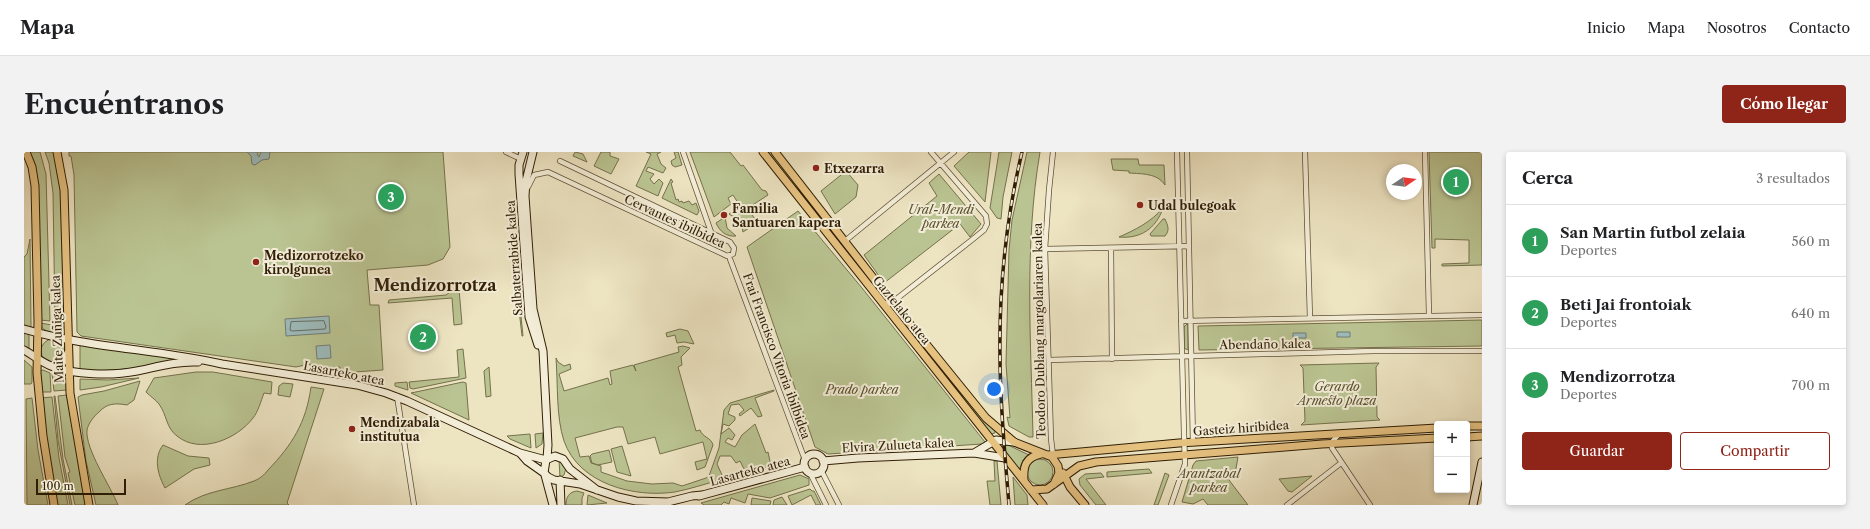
<!DOCTYPE html>
<html lang="es">
<head>
<meta charset="utf-8">
<style>
	:root { --surface:#fff; --page:#f2f2f2; --text:#202124; --muted:#757577; --line:#e0e0e0; --accent:#8f2418 }
	body { margin:0; font-family:"Libre Caslon Text",serif; background:var(--page); color:var(--text) }
	.controls { position:absolute; right:12px; bottom:12px; display:grid; overflow:hidden; border-radius:4px; box-shadow:0 2px 6px #0003 }
	.controls button { width:36px; height:36px; display:grid; place-items:center; padding:0; border:0; border-bottom:1px solid var(--line); background:var(--surface); color:var(--text); font:20px sans-serif }
	.compass { position:absolute; left:1362px; top:12px; width:36px; height:36px; border-radius:50%; background:var(--surface); box-shadow:0 2px 6px #0003; rotate:77deg }
	.scale { position:absolute; left:12px; bottom:10px; width:90px; box-sizing:border-box; padding-left:4px; border:2px solid #301e05; border-top:0; font-size:11px; line-height:14px; white-space:nowrap; color:#301e05; -webkit-text-stroke:3px #f3edd7; paint-order:stroke }
	.you { position:absolute; left:970px; top:237px; width:14px; height:14px; margin:-10px; border:3px solid #fff; border-radius:50%; background:#1a73e8; box-shadow:0 0 0 6px #1a73e833 }
	.badge { display:grid; place-items:center; width:26px; height:26px; border-radius:50%; background:var(--accent); color:#fff; font-size:13px; font-weight:700 }
	.pin { position:absolute; translate:-50% -50%; border:2px solid #fff; box-shadow:0 1px 4px #0006 }
	.list { margin:0; padding:0; list-style:none }
	h2 { display:flex; justify-content:space-between; align-items:center; height:52px; margin:0; padding:0 16px; font-size:17px }
	h2 small { font-size:13px; font-weight:400; color:var(--muted) }
	.list li { display:grid; grid-template-columns:26px 1fr auto; gap:12px; align-items:center; box-sizing:border-box; height:72px; padding:0 16px; border-top:1px solid var(--line) }
	.list b { display:block; font-size:15px; white-space:nowrap }
	.list p { margin:0; font-size:13px; white-space:nowrap; color:var(--muted) }
	.list em { font-size:13px; font-style:normal; color:var(--muted) }
	.actions { display:flex; gap:8px; padding:12px 16px }
	.actions a { flex:1; padding:9px 0; border:1px solid var(--accent); border-radius:4px; text-align:center; font-size:14px; color:var(--accent) }
	.actions .main { background:var(--accent); color:#fff }
	.map { position:relative; flex:none; width:1458px; height:353px; overflow:hidden; border-radius:4px }
	header { display:flex; align-items:center; gap:24px; box-sizing:border-box; height:56px; padding:0 20px; background:var(--surface); border-bottom:1px solid var(--line) }
	header strong { font-size:19px }
	nav { display:flex; gap:22px; margin-inline-start:auto; font-size:14px }
	.intro { display:flex; align-items:center; justify-content:space-between; box-sizing:border-box; height:96px; padding:0 24px }
	h1 { margin:0; font-size:28px }
	.button { padding:10px 18px; border-radius:4px; background:var(--accent); color:#fff; font-size:14px; font-weight:700 }
	main { display:flex; gap:24px; padding:0 24px }
	aside { flex:1; background:var(--surface); border-radius:4px; box-shadow:0 2px 6px #0003 }
	.map>svg:first-child { display:block }
	.green { fill:#bac492; stroke:#75714c }
	.water { fill:#9dbcbd; stroke:#717d73 }
	.lines { fill:none; stroke-linecap:round; stroke-linejoin:round }
	.shore { stroke:#666d61; stroke-width:1 }
	.street-casing { stroke:#5f5034; stroke-width:6 }
	.secondary-casing { stroke:#301e05; stroke-width:9 }
	.primary-casing { stroke:#301e05; stroke-width:9 }
	.street { stroke:#f3edd7; stroke-width:4.5 }
	.secondary { stroke:#f3edd7; stroke-width:7 }
	.primary { stroke:#e6c281; stroke-width:7 }
	.rail-casing { stroke:#301e05; stroke-width:3.5 }
	.rail { stroke:#f3edd7; stroke-width:2; stroke-dasharray:6; stroke-linecap:butt }
	.poi-dot { fill:#8f2418; stroke:#f3edd7; stroke-width:1.5 }
	.labels { text-anchor:middle; dominant-baseline:central; stroke-width:4; stroke-linejoin:round; paint-order:stroke }
	.poi-label { font-size:12px; font-weight:bold; fill:#301e05; stroke:#f3edd7; text-anchor:start }
	.park-label { font-size:12px; font-style:italic; fill:#59502f; stroke:#f3edd7 }
	.street-label { font-size:12px; fill:#301e05; stroke:#f3edd7 }
	.district-label { font-size:16px; font-weight:bold; fill:#301e05; stroke:#f3edd7 }
</style>
</head>
<body>
<header>
<strong>Mapa</strong>
<nav><a>Inicio</a><a>Mapa</a><a>Nosotros</a><a>Contacto</a></nav>
</header>
<div class="intro"><h1>Encuéntranos</h1><a class="button">Cómo llegar</a></div>
<main>
<div class="map">
<svg width="1458" height="353" viewBox="0 0 1458 353">
	<rect width="100%" height="100%" fill="#ede4c2"/>
	<filter id="stains"><feTurbulence type="fractalNoise" baseFrequency=".005" numOctaves="4"/><feColorMatrix values="0 0 0 0 .2 0 0 0 0 .09 0 0 0 0 .02 0 0 0 .5 -.17"/></filter>
	<radialGradient id="worn" r=".72"><stop offset=".6" stop-color="#630" stop-opacity="0"/><stop offset="1" stop-color="#630" stop-opacity=".3"/></radialGradient>
	<path class="green" d="M5,0H16L22,22L26,169L16,168L14,39Z
		M21,0H31L36,20L41,172L31,170L29,41L25,11Z
		M45,0H419L426,95L419,107L404,113L343,118L346,153H355L359,218L316,221V215L287,217L286,212L272,215L57,184L53,180L50,23L47,4H45Z
		M551,0L559,2L563,10L549,4Z
		M577,0H586V4L595,7L587,22L570,14Z
		M622,0H637L633,2L637,12L642,16L639,21L624,15L622,19L630,22L626,27L630,32L635,27L639,31L634,44L612,34L627,2Z
		M650,0H654L658,13L651,15L648,13L647,9L652,6Z
		M666,0H706L717,14L719,13L738,38L742,39L744,43L727,54L726,52L722,55L731,67L726,71L728,74L719,80L717,70L705,62L716,54L709,43L704,46L707,52L690,65Z
		M743,0H747L778,40L776,42Z
		M945,0H967L961,50L930,14Z
		M975,0H988L979,45L977,67L973,66L966,56Z
		M1003,0H1016C1000,94 1007,190 1009,285H1005L985,274L983,265L986,266L982,212L985,98L988,68Z
		M1405,0H1458V113L1418,114V112L1445,111V88L1411,87V96H1408Z
		M1087,7H1114L1115,13H1140L1141,33C1133,21 1118,22 1105,21V19L1089,18Z
		M822,19L834,33L832,45L811,62L797,39Z
		M915,22L957,72L946,85L936,72L860,131L840,103L913,44L905,31Z
		M647,27L649,30L647,31L652,48L654,47L655,50L658,49L659,51L665,49L668,53L672,51L675,59L673,63L638,46Z
		M783,46L851,134L843,126L781,48Z
		M1139,56C1132,77 1116,87 1095,85C1111,78 1127,70 1139,56Z
		M774,59L838,136L961,290L958,292L804,302L791,295L723,95Z
		M701,65L703,76L712,84C703,85 696,80 692,71Z
		M1139,67H1141C1144,74 1146,78 1141,84H1127L1126,82Z
		M6,87L7,173V176L0,174V105L3,102Z
		M490,114H492L499,184H498Z
		M385,133L391,136V140H367L368,135Z
		M404,133L416,135V137C410,140 405,141 400,136Z
		M430,137H435L438,172L430,173L428,146L364,151L365,148L422,143Z
		M870,157L954,262L971,278V281L967,282L868,158Z
		M1458,168V194L1175,198L1174,174Z
		M16,171L41,175L33,182C25,180 18,179 16,171Z
		M1163,172H1164V198L1160,196V175Z
		M656,177L664,179L670,192L660,190L653,191L651,183L643,185L642,181Z
		M0,180L5,181V198L0,195Z
		M17 199a12 12 0 1 1 24 0a12 12 0 1 1-24 0Z
		M56,192L158,206V208C121,215 94,220 56,218Z
		M659,194L666,196L657,205L658,213L654,215L672,279L676,278C679,286 687,285 689,293L681,315L673,318L671,310L683,307L679,290L636,302L631,285L604,292L599,275H593L551,286L556,305L565,304L567,311L577,314V320L603,329L628,332L649,331L658,334L682,326L685,324L695,296L700,258L706,251L750,238V239L731,246L738,264L734,265L727,256L716,264L715,262L720,258L715,252L707,253L704,262L711,265V268L705,274L699,272L697,282L705,276L711,283L708,288L704,286L701,290L711,295L718,283L731,272L742,301L744,300L747,314L718,322L717,320L720,317L716,309L712,311L707,304H696L693,312L698,323L695,324L696,328C681,332 666,337 651,340C610,346 555,332 540,289C532,265 534,232 532,206L534,210L540,214L546,212L547,217L535,222L540,239L584,226L586,233L588,232L586,219L609,213L612,219L610,213L655,200L654,195Z
		M439,197L442,226L389,237L386,236L385,230L435,225L433,198Z
		M0,208L8,215V230L7,232H0Z
		M1355,211L1352,215L1353,265L1356,268L1277,273L1281,269L1279,216L1276,213Z
		M465,215L467,244L462,245L460,219Z
		M19,218L26,221L27,240H16V219Z
		M172,220H189L248,230L247,242L240,241C237,249 234,260 229,266C213,287 176,303 153,284C142,276 143,263 135,252C132,248 126,244 122,240L130,226Z
		M28,222L42,225L43,238L30,239Z
		M115,226L77,235L56,238V227L84,228Z
		M116,229L110,248L103,253C92,251 83,251 75,260C70,264 64,272 63,278C61,297 87,335 94,353H72L62,309L54,245L58,243L80,239Z
		M383,230L384,238L371,234V231Z
		M439,230L442,231L445,268L387,241Z
		M259,231L269,232L266,245L254,243L255,234Z
		M287,235L300,237L263,351L265,353H161C182,338 207,338 230,329C237,326 240,323 244,318C268,293 282,271 287,235Z
		M43,243L62,353H51L44,321L46,320L41,305L34,244Z
		M30,244H31L39,307L48,353H46L34,288Z
		M28,245L35,306L44,353H33L26,318L17,246Z
		M8,246L14,298L24,353H3L2,247Z
		M519,281L518,292L512,296L511,282Z
		M506,282L507,296L486,287L483,284Z
		M139,293L164,304L185,306L186,313L170,317L141,336C134,323 129,306 139,293Z
		M984,293L1005,303L999,308L995,318L977,295Z
		M598,294L607,324L593,320L587,297Z
		M585,298L588,310L574,313L568,311L566,304L568,302Z
		M1214,305L1211,322L1205,328L1224,353H1184L1179,347L1169,352L1158,350L1169,313L1172,309Z
		M1003 320a13 13 0 1 1 26 0a13 13 0 1 1-26 0Z
		M535,307L542,316L540,323L536,326Z
		M970,309H973L977,353H966L963,329H971Z
		M1125,317L1128,321L1083,325V320Z
		M1077,321L1080,325L1062,327L1082,353H1072L1056,333L1055,327L1061,322Z
		M1141,321L1145,323L1134,353H1130Z
		M776,323L785,327V333L746,346L724,342L721,351L707,346L705,352L700,350L697,353H680L677,351Z
		M1288,324L1268,340L1264,339L1255,327Z
		M989,325L1003,343L1004,353H991Z
		M786,337L788,339H790L797,353H792L787,343L768,353L764,344Z
		M553,339L560,341L558,346V353H542C542,345 545,340 553,339Z
		M564,343L583,351L563,353Z
		M758,345L763,353H749L750,348Z
		M728,346L747,349L746,353H727Z"/>
	<path class="water" d="M223,0H234L233,2L235,5L237,0H246L245,7L238,8L231,13L228,12L227,4Z
		M305,164L306,181L262,184L261,167Z
		M1313,180H1326V185H1313Z
		M1269,181H1282V186H1269Z
		M306,193L307,206L293,207L292,194Z"/>
	<g class="lines">
		<path class="shore" d="M300,169L302,175L301,177L268,179L266,178L267,170Z"/>
		<defs>
			<path id="street" d="M482,0L497,7
				M659,0L687,80
				M1029,0L1025,38L1021,97L1027,287L1029,303
				M1163,0L1169,291
				M1281,0L1286,166
				M1401,0L1405,163
				M504,35L510,23L524,20L699,102L703,104L709,102L710,96L706,90L536,9
				M821,89L930,0
				M1087,96L1088,207
				M1021,97L1165,94
				M706,107L781,308
				M859,151L866,152L949,87L960,78L963,72L962,64L907,0
				M1157,169L1458,163
				M1025,208L1350,199H1458
				M373,244L390,353
				M1315,282L1308,290V296L1346,353
				M797,318L815,353
				M786,321L802,353
				M1147,353L1161,312L1160,282L1153,0
				M1263,353L1317,311"/>
			<path id="secondary" d="M499,0L495,13V22L505,165L514,193
				M509,0L502,29L501,44L509,157L519,199L524,293L523,307
				M0,177C65,196 133,197 198,212L333,233L362,241L383,249L496,301L522,308
				M0,198C9,203 17,210 27,214C50,223 88,224 113,219C133,215 152,209 174,210
				M28,214L40,209L44,201
				M496,301L503,309L520,321
				M950,301L972,288L990,290
				M780 312a10 10 0 1 1 20 0a10 10 0 1 1-20 0Z
				M799,309L834,306L950,301L981,306
				M521,323L529,353
				M536,328L537,353
				M573,338L546,317L539,307L531,304L522,308L520,321L524,325L530,328L556,332L594,345L612,349L644,350L668,344L678,343
				M675,344L781,315
				M1449,353L1458,310"/>
			<path id="primary" d="M2,0L8,15L11,34L14,169L13,221L19,284L30,353
				M33,0L40,38L46,241L65,353
				M739,0L1019,353
				M751,0L868,150L962,266L990,290L1028,305L1034,314L1035,321L1030,332
				M1443,274H1458
				M1443,285L1458,284
				M1024,303L1155,291L1413,276
				M1039,321L1046,335L1061,353
				M1000,328C999,314 1002,305 1017,302
				M1007,338L1023,337L1055,314L1072,310L1298,292L1413,286"/>
		</defs>
		<use href="#street" class="street-casing"/>
		<use href="#secondary" class="secondary-casing"/>
		<use href="#primary" class="primary-casing"/>
		<use href="#street" class="street"/>
		<use href="#secondary" class="secondary"/>
		<use href="#primary" class="primary"/>
		<defs>
			<path id="rail" d="M985,353C981,304 976,254 976,205C975,136 982,67 998,0"/>
		</defs>
		<use href="#rail" class="rail-casing"/>
		<use href="#rail" class="rail"/>
	</g>
	<g class="poi-dot">
		<circle cx="792" cy="16" r="4"/>
		<circle cx="1116" cy="53" r="4"/>
		<circle cx="700" cy="63" r="4"/>
		<circle cx="232" cy="110" r="4"/>
		<circle cx="328" cy="277" r="4"/>
	</g>
	<g class="labels">
		<g class="poi-label">
			<text x="800" y="16">Etxezarra</text>
			<text x="1124" y="53">Udal bulegoak</text>
			<text x="708" y="56">Familia<tspan x="708" dy="14">Santuaren kapera</tspan></text>
			<text x="240" y="103">Medizorrotzeko<tspan x="240" dy="14">kirolgunea</tspan></text>
			<text x="336" y="270">Mendizabala<tspan x="336" dy="14">institutua</tspan></text>
		</g>
		<g class="park-label">
			<text x="917" y="57">Ural-Mendi<tspan x="917" dy="14">parkea</tspan></text>
			<text x="1313" y="234">Gerardo<tspan x="1313" dy="14">Armesto plaza</tspan></text>
			<text x="838" y="237">Prado parkea</text>
			<text x="1185" y="321">Arantzabal<tspan x="1185" dy="14">parkea</tspan></text>
		</g>
		<g class="street-label">
			<text transform="translate(651 69) rotate(25)">Cervantes ibilbidea</text>
			<text transform="translate(490 106) rotate(-94)">Salbaterrabide kalea</text>
			<text transform="translate(878 158) rotate(51)">Gaztelako atea</text>
			<text transform="translate(33 177) rotate(-92)">Maite Zuñiga kalea</text>
			<text transform="translate(1015 179) rotate(-91)">Teodoro Dublang margolariaren kalea</text>
			<text transform="translate(1241 192) rotate(-1)">Abendaño kalea</text>
			<text transform="translate(753 204) rotate(70)">Frai Francisco Vitoria ibilbidea</text>
			<text transform="translate(320 221) rotate(11)">Lasarteko atea</text>
			<text transform="translate(1217 276) rotate(-4)">Gasteiz hiribidea</text>
			<text transform="translate(874 293) rotate(-3)">Elvira Zulueta kalea</text>
			<text transform="translate(726 319) rotate(-15)">Lasarteko atea</text>
		</g>
		<g class="district-label">
			<text x="411" y="133">Mendizorrotza</text>
		</g>
	</g>
	<rect width="100%" height="100%" filter="url(#stains)"/>
	<rect width="100%" height="100%" fill="url(#worn)"/>
</svg>
<div class="controls">
<button>+</button>
<button>−</button>
</div>
<svg class="compass" viewBox="-18 -18 36 36"><path d="M0-13l5 13h-10z" fill="#e53935"/><path d="M0 13l5-13h-10z" fill="#757577"/></svg>
<div class="scale">100 m</div>
<div class="you"></div>
<div class="pin badge" style="left:1432px;top:30px;background:#2e9e5b">1</div>
<div class="pin badge" style="left:399px;top:185px;background:#2e9e5b">2</div>
<div class="pin badge" style="left:367px;top:45px;background:#2e9e5b">3</div>
</div>
<aside>
<h2>Cerca<small>3 resultados</small></h2>
<ul class="list">
<li><span class="badge" style="background:#2e9e5b">1</span><div><b>San Martin futbol zelaia</b><p>Deportes</p></div><em>560 m</em></li>
<li><span class="badge" style="background:#2e9e5b">2</span><div><b>Beti Jai frontoiak</b><p>Deportes</p></div><em>640 m</em></li>
<li><span class="badge" style="background:#2e9e5b">3</span><div><b>Mendizorrotza</b><p>Deportes</p></div><em>700 m</em></li>
</ul>
<div class="actions"><a class="main">Guardar</a><a>Compartir</a></div>
</aside>
</main>
</body>
</html>
